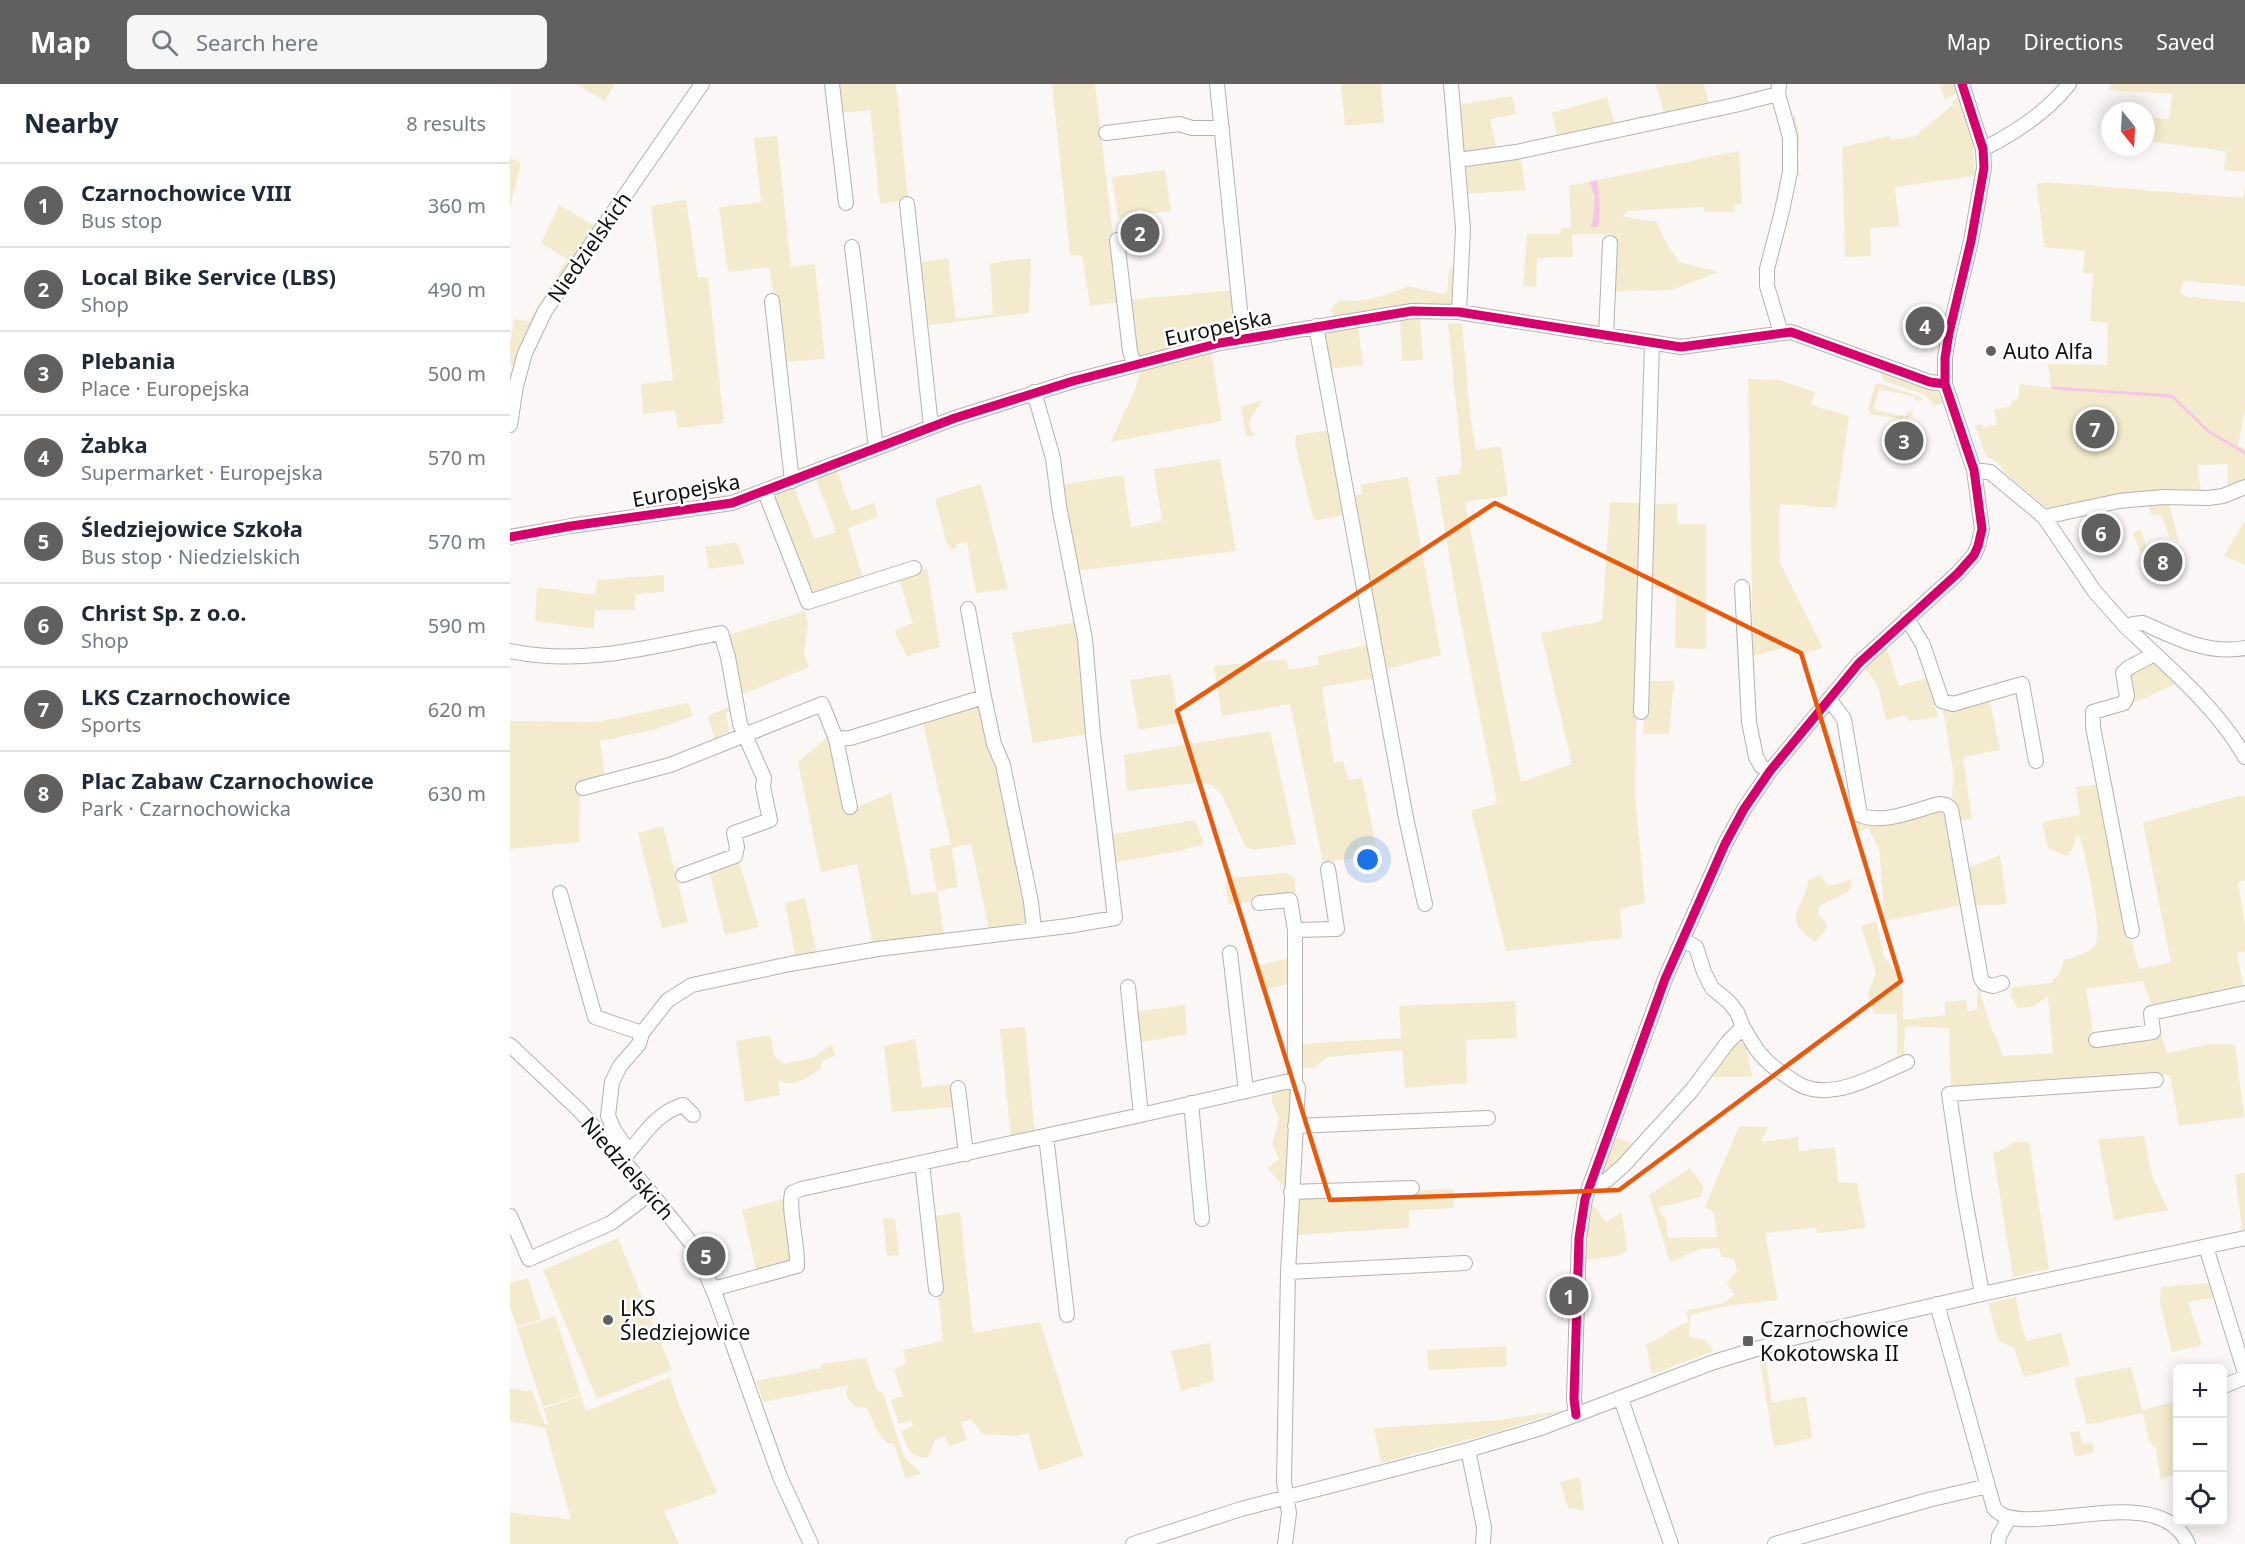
<!DOCTYPE html>
<html lang="en">
<head>
<meta charset="utf-8">
<style>
	:root { --surface:#fff; --page:#f6f6f7; --text:#1f2937; --muted:#747a83; --line:#e0e1e3; --accent:#62605f }
	body { margin:0; font-family:"Noto Sans",sans-serif; background:var(--page); color:var(--text) }
	.controls { position:absolute; right:18px; bottom:18px; display:grid; overflow:hidden; border-radius:9px; box-shadow:0 3px 15px #0003 }
	.controls button { width:54px; height:54px; display:grid; place-items:center; padding:0; border:0; border-bottom:2px solid var(--line); background:var(--surface); color:var(--text); font:30px sans-serif }
	.compass { position:absolute; left:1591px; top:18px; width:54px; height:54px; border-radius:50%; background:var(--surface); box-shadow:0 3px 15px #0003; rotate:162deg }
	.you { position:absolute; left:858px; top:776px; width:21px; height:21px; margin:-15px; border:4px solid #fff; border-radius:50%; background:#1a73e8; box-shadow:0 0 0 9px #1a73e833 }
	.badge { display:grid; place-items:center; width:39px; height:39px; border-radius:50%; background:var(--accent); color:#fff; font-size:20px; font-weight:700 }
	.pin { position:absolute; translate:-50% -50%; border:3px solid #fff; box-shadow:0 2px 6px #0006 }
	.list { margin:0; padding:0; list-style:none }
	h2 { display:flex; justify-content:space-between; align-items:center; height:78px; margin:0; padding:0 24px; font-size:26px }
	h2 small { font-size:20px; font-weight:400; color:var(--muted) }
	.list li { display:grid; grid-template-columns:39px 1fr auto; gap:18px; align-items:center; box-sizing:border-box; height:84px; padding:0 24px; border-top:2px solid var(--line) }
	.list b { display:block; font-size:22px; white-space:nowrap }
	.list p { margin:0; font-size:20px; white-space:nowrap; color:var(--muted) }
	.list em { font-size:20px; font-style:normal; color:var(--muted) }
	.icon { flex:none; width:33px; height:33px; fill:none; stroke:currentColor; stroke-width:2; stroke-linecap:round; stroke-linejoin:round }
	.map { position:relative; flex:none; width:1735px; height:1460px; overflow:hidden }
	header { display:flex; align-items:center; gap:36px; box-sizing:border-box; height:84px; padding:0 30px; background:var(--accent); color:#fff }
	header strong { font-size:28px }
	nav { display:flex; gap:33px; margin-inline-start:auto; font-size:21px }
	.search { width:420px; height:54px; background:var(--page); display:flex; align-items:center; gap:15px; box-sizing:border-box; padding:0 21px; border-radius:9px; color:var(--muted); font-size:22px }
	main { display:flex }
	aside { flex:1; background:var(--surface) }
	.map>svg:first-child { display:block }
	.green { fill:#f4ebce }
	.water { fill:#f7c5e8 }
	.lines { fill:none; stroke-linecap:round; stroke-linejoin:round }
	.stream { stroke:#f7c5e8; stroke-width:3 }
	.minor-casing { stroke:#b5b2b1; stroke-width:16 }
	.minor { stroke:#fefefe; stroke-width:14 }
	.cycleway-casing { stroke:#fff; stroke-width:13 }
	.cycleway { stroke:#d6006c; stroke-width:9 }
	.marked { fill:none; stroke:#e8590c; stroke-width:4.5; stroke-linejoin:round }
	.poi-dot { fill:#62605f; stroke:#fff; stroke-width:2 }
	.labels { text-anchor:middle; dominant-baseline:central; stroke-width:5; stroke-linejoin:round; paint-order:stroke }
	.street-label { font-size:21px; fill:#100e0d; stroke:#fff }
	.poi-label { font-size:21px; fill:#100e0d; stroke:#fff; text-anchor:start }
</style>
</head>
<body>
<header>
<strong>Map</strong>
<div class="search"><svg class="icon" aria-label="search" viewBox="0 0 24 24"><circle cx="10" cy="10" r="6"/><path d="M15 15l6 6"/></svg>Search here</div>
<nav><a>Map</a><a>Directions</a><a>Saved</a></nav>
</header>
<main>
<aside>
<h2>Nearby<small>8 results</small></h2>
<ul class="list">
<li><span class="badge">1</span><div><b>Czarnochowice VIII</b><p>Bus stop</p></div><em>360 m</em></li>
<li><span class="badge">2</span><div><b>Local Bike Service (LBS)</b><p>Shop</p></div><em>490 m</em></li>
<li><span class="badge">3</span><div><b>Plebania</b><p>Place · Europejska</p></div><em>500 m</em></li>
<li><span class="badge">4</span><div><b>Żabka</b><p>Supermarket · Europejska</p></div><em>570 m</em></li>
<li><span class="badge">5</span><div><b>Śledziejowice Szkoła</b><p>Bus stop · Niedzielskich</p></div><em>570 m</em></li>
<li><span class="badge">6</span><div><b>Christ Sp. z o.o.</b><p>Shop</p></div><em>590 m</em></li>
<li><span class="badge">7</span><div><b>LKS Czarnochowice</b><p>Sports</p></div><em>620 m</em></li>
<li><span class="badge">8</span><div><b>Plac Zabaw Czarnochowice</b><p>Park · Czarnochowicka</p></div><em>630 m</em></li>
</ul>
</aside>
<div class="map">
<svg width="1735" height="1460" viewBox="0 0 1735 1460">
	<rect width="100%" height="100%" fill="#faf7f6"/>
	<path class="green" d="M66,0H105L95,17Z
		M326,0H386L398,115L370,120L360,26L329,29Z
		M542,0H585L611,218L580,222L572,172L560,171Z
		M831,0H871L874,38L835,42Z
		M1146,0H1194L1200,23L1155,33Z
		M1430,0H1445L1448,8L1435,16Z
		M1600,0H1735V88L1714,86L1716,67L1636,57V33L1659,35L1662,10L1598,6Z
		M1002,12L1006,30L980,35L987,67L957,71L952,68L947,21Z
		M1097,13L1106,44L1048,56L1042,29Z
		M1448,14C1462,33 1465,68 1464,92L1385,103L1389,142L1360,144L1361,172L1335,173L1332,63L1380,52L1381,56L1404,53L1444,20L1441,18Z
		M1285,30L1289,51L1288,88L1292,92L1285,90L1281,35Z
		M267,52L281,183L305,180L315,275L274,278L259,183L218,188L209,123L251,118L244,54Z
		M1229,67L1232,120H1225V128H1194V123L1117,127L1113,133L1147,138L1154,155L1169,178L1208,188L1162,206L1102,207V150H1062L1063,173L1027,174L1026,203L1013,202L1017,150H1051V144H1061L1059,102Z
		M1010,70L1016,106L957,110L952,81Z
		M0,74L11,78L0,124Z
		M655,86L661,127L608,134L602,93Z
		M1536,98L1733,114L1735,100V202L1673,197L1670,210L1678,213L1735,218V328L1728,360L1735,365V399L1717,406L1718,380L1687,381L1691,407H1702L1537,424L1496,390L1487,378L1476,372L1465,342L1472,340L1473,344L1487,341L1484,326L1501,322L1502,316H1508L1510,300L1541,304L1538,280L1597,281L1598,239L1580,237L1583,190L1573,189L1575,167L1534,163L1527,100Z
		M176,116L188,194L198,193L214,339L168,344L165,326L133,330L131,300L163,296L141,122Z
		M49,121L86,143C57,187 21,230 5,281L1,282L0,260L4,235L19,237L57,175L31,159Z
		M438,174L446,235L483,230L480,179L521,174L519,229L412,242L407,179Z
		M946,183L944,221L942,223L824,234L821,225L829,216C847,220 881,211 898,202L932,210L937,208L939,186Z
		M725,206L730,251L628,275L616,216Z
		M890,233H910L913,276L892,277Z
		M938,239L952,240L960,330L966,366L991,362L998,412L955,418L1011,698L1062,680L1031,549L1092,537L1100,418L1130,419L1125,710L1135,819L1110,825L1112,854L996,867L961,727L987,719L946,513L926,393L949,390L952,381Z
		M848,240L853,281L817,285L811,250L816,246Z
		M701,267L712,337L601,358L627,301L630,285Z
		M1374,286L1427,307L1433,318L1426,322L1413,310L1374,297L1372,293Z
		M1238,295L1269,296L1305,308L1301,321L1339,332L1326,424L1270,420L1269,440L1270,479L1313,564L1290,571L1276,563L1243,572Z
		M1368,299L1409,312L1413,316L1405,317V313L1369,305L1364,324L1366,326L1396,333L1398,327L1402,328L1403,325V331L1394,336L1361,330L1358,325L1365,301Z
		M752,317C744,329 733,340 745,351L736,353L731,322Z
		M819,346L835,431L804,437L785,360L786,351Z
		M710,375L726,467L566,487L549,401L613,391L621,443L652,437L644,385Z
		M326,384L341,427L364,419L368,433L338,444L354,498L303,513L260,413L284,403L304,455L326,448L305,392Z
		M898,393L931,571L873,586L839,413L852,410L850,401Z
		M471,400L498,505L466,509L457,458L446,460L447,464L440,465L439,461H437L425,415Z
		M1659,418L1669,458L1666,455H1660L1652,432L1649,430L1642,432L1638,420Z
		M1167,419V440H1196V565L1165,564L1166,502L1138,505L1139,421Z
		M1734,438L1735,439V481L1714,472Z
		M1630,445L1639,468L1664,458C1668,469 1668,490 1659,497L1646,483L1637,484L1623,449Z
		M226,458L235,480L199,485L195,463Z
		M417,484L430,563L397,572L384,547L403,539L389,495Z
		M154,491V508L125,510V526H85L84,545L25,537L27,503L85,511L87,496Z
		M295,527L298,540L294,569L299,583L228,612L215,552Z
		M567,538L579,650L523,659L502,549Z
		M860,560L865,594L812,603L824,679L833,677L838,696L852,693L868,772L813,778L780,620L712,632L704,582L776,575L779,586L809,581L808,572Z
		M1376,561L1389,602L1417,594L1428,633L1398,637L1397,631L1376,636L1368,603L1355,584Z
		M1644,576L1668,599L1621,620L1617,591Z
		M661,590L669,639L629,646L620,596Z
		M1136,597H1164L1159,650H1133Z
		M1479,612L1490,666L1453,673L1462,735L1447,737L1442,711L1444,693L1433,625Z
		M178,619L183,632L146,645L90,657L95,693L70,700L69,758L0,765V637L87,638Z
		M470,619L489,679L519,837L513,842L479,846L461,760L442,764L448,803L427,807L434,851L363,862L347,780L311,788L288,678L321,650L337,727L381,709L402,811L427,807L419,765L441,760L412,635Z
		M219,623L224,628H216L219,648L211,650L212,654L205,656L198,633L201,630Z
		M760,647L786,760L743,766L735,762L712,711L701,701L685,699L617,707L614,671Z
		M1590,700L1619,848L1629,885L1661,878L1633,739L1728,712H1735V796L1728,798L1735,842V867L1727,869L1734,906L1642,922L1633,897L1576,905L1585,961L1651,949L1657,969L1704,959L1725,961L1734,1033L1669,1042L1660,991L1441,1006L1439,944L1395,942L1394,965L1397,975L1387,979V930H1364L1358,910L1366,889L1351,842L1366,837L1374,873L1387,889L1393,908V936L1435,931V918L1456,916L1458,928L1467,925V905H1469L1479,937L1493,972L1543,969L1538,912L1523,923L1508,924L1501,913L1502,903L1541,899L1550,888L1554,876C1564,873 1577,870 1584,863C1595,853 1574,769 1570,752L1565,753L1564,762L1557,772L1538,764L1532,738L1570,731L1566,703Z
		M1431,726L1438,731L1456,820L1375,837L1369,765L1358,744L1348,748L1346,734Z
		M685,736L694,760L664,768L601,779L598,751Z
		M153,742L178,838L152,844L128,749Z
		M1490,771L1497,820L1462,822L1456,789L1460,783Z
		M228,775L249,843L215,851L199,786Z
		M776,789L785,795L786,815L775,813L719,821L715,800L719,794Z
		M1310,791L1317,800L1325,801L1342,795L1341,805C1331,813 1320,815 1309,823L1308,831L1315,837L1318,844L1305,858C1268,832 1296,826 1298,796Z
		M295,814L307,870L286,875L275,819Z
		M781,874L782,899L751,906L746,882Z
		M1005,917L1007,954L956,956L957,999L895,1004L892,966L817,973L803,985L790,983V960L891,954L889,922Z
		M675,921L677,950L627,959L624,928Z
		M515,943L525,1050L501,1055L490,945Z
		M260,951L264,972L275,980L305,973L322,960L325,972L312,977L311,985C296,994 286,1003 268,997L270,1011L235,1018L226,957Z
		M405,955L412,1003L444,1000L446,1023L382,1028L374,962Z
		M1230,958L1236,961L1242,993H1198L1222,959Z
		M779,1002L784,1006L780,1109L757,1084L769,1075L762,1060L769,1034L762,1018L763,1006Z
		M1229,1042L1258,1043L1251,1058L1288,1053L1289,1067L1325,1063L1328,1098L1347,1099L1356,1144L1307,1149L1306,1144H1302L1255,1149L1268,1216L1216,1222L1180,1231L1179,1253L1195,1256L1204,1267L1142,1290L1136,1260C1152,1256 1162,1243 1178,1238L1176,1227L1214,1219L1225,1210L1216,1199L1227,1187L1224,1175L1211,1173L1209,1164L1190,1165L1160,1178L1139,1111L1180,1084L1194,1104L1191,1113L1148,1124L1156,1136L1158,1154L1207,1153L1204,1129L1195,1123Z
		M1634,1052L1642,1092L1658,1126L1604,1136L1588,1055Z
		M1104,1053L1126,1061L1092,1095L1088,1093Z
		M1503,1058H1519L1539,1185L1503,1193L1483,1069L1495,1065Z
		M1735,1089V1146H1732L1725,1090Z
		M944,1105V1124L899,1126V1144L785,1151V1118L792,1111Z
		M276,1114L285,1176L247,1189L232,1126Z
		M1081,1118L1096,1138L1112,1128L1117,1167L1106,1172L1074,1176L1073,1164Z
		M450,1128L463,1249L530,1238L573,1372L529,1387L518,1349L507,1352L473,1350L461,1335L451,1338L457,1356L439,1362L435,1352L425,1356L417,1374C398,1373 397,1362 391,1347L403,1342L401,1336L389,1340L381,1316L393,1312L384,1286L396,1279L393,1266L433,1257L420,1133Z
		M385,1134L389,1171L377,1172L373,1135Z
		M108,1154L162,1286L87,1315L33,1186Z
		M18,1194L31,1235L7,1243L0,1223V1199Z
		M1702,1199L1707,1213L1678,1218L1692,1261L1662,1268L1650,1219L1651,1203Z
		M1506,1213L1511,1241L1517,1257L1551,1249L1560,1281L1514,1293L1504,1264L1488,1256L1478,1219Z
		M45,1232L71,1311L33,1323L7,1244Z
		M700,1259L704,1297L671,1307L661,1267Z
		M996,1262L997,1282L918,1286L917,1266Z
		M1255,1269L1262,1319L1296,1312L1302,1354L1264,1363L1249,1271Z
		M356,1274L366,1305L373,1310L395,1375L408,1385L410,1390L396,1395L384,1360L377,1359L367,1347L357,1324L345,1323L336,1311L338,1301L253,1318L246,1297L311,1284V1280Z
		M1621,1283L1632,1326L1667,1317V1390L1651,1395L1646,1365L1639,1357L1633,1329L1577,1341L1564,1294Z
		M160,1293L169,1321L207,1409L154,1427L169,1460H0V1429L61,1435L35,1344L0,1337V1305L22,1307L35,1341L38,1339L33,1325L71,1312L76,1327Z
		M1055,1326L987,1348L871,1379L864,1344L990,1336Z
		M1569,1347L1573,1360L1582,1359L1584,1368L1565,1373L1560,1349Z
		M1070,1393L1074,1427L1058,1424L1050,1398Z"/>
	<path class="water" d="M1087,96C1090,105 1090,132 1089,141L1085,144L1080,142L1083,135L1085,113L1080,98Z"/>
	<g class="lines">
		<path class="stream" d="M1543,304L1662,312L1698,347L1735,369"/>
		<defs>
			<path id="minor" d="M322,0L336,119
				M707,0L733,255
				M941,0L953,145L949,228
				M1269,0L1268,10L1280,53V88L1272,127L1257,185V202L1271,249
				M596,49L669,40L682,44H712
				M1473,65C1505,49 1537,28 1559,0
				M948,76L1006,68L1225,21L1268,10
				M397,120L421,342
				M607,156L620,267L624,280
				M342,163L366,364
				M262,217L282,397
				M806,242L896,734L915,820
				M1096,252L1100,159
				M0,341L6,302L15,269L35,227L192,0
				M1464,386L1480,388L1534,433L1585,508L1617,544L1623,540L1633,539C1666,554 1698,571 1735,564
				M255,408L298,518L404,484
				M1534,433L1609,417L1653,413L1698,414L1713,412L1735,403
				M0,453L61,442L222,419L445,334L563,297L710,259L902,227L949,228L1171,263L1281,248L1420,298L1435,300
				M1232,503L1239,638L1246,673L1251,682L1260,687
				M1397,534L1413,561L1432,617L1443,620L1512,600L1526,677
				M1617,544C1658,582 1708,625 1735,673
				M0,567C75,582 138,563 211,549L218,573L230,640L254,694L253,703L260,736L224,749L227,763L225,772L173,791
				M474,613L484,660L493,681L521,818L524,845
				M1319,615L1334,635L1350,731C1373,741 1405,726 1429,720L1436,721L1441,725L1471,895L1475,900L1483,902L1492,899
				M1131,628L1142,259
				M326,655L340,723
				M73,704L160,681L312,620L326,655L340,654L474,613L458,525
				M50,809L85,933L132,949
				M749,819L780,816L785,846V998
				M785,846L827,845L818,785
				M1622,847L1583,643V628L1614,619L1617,612L1613,589L1618,584L1645,570
				M720,869L736,1007
				M618,903L631,1031
				M1233,943C1246,966 1253,977 1275,991C1281,995 1288,1001 1295,1003C1327,1015 1368,990 1397,978
				M1586,956L1643,948L1641,929L1735,909
				M0,961L70,1027L141,1109L185,1164L206,1213L270,1393L301,1460
				M448,1004L456,1070
				M681,1019L692,1135
				M785,1042L978,1034
				M536,1052L557,1231
				M119,1068C136,1048 147,1029 173,1021L183,1031
				M112,1076L119,1068L104,1046L98,1032L102,998L110,982L129,960L132,949L158,916L182,901L280,880L368,865L558,842L605,834L583,650L575,555L549,422L543,374L524,308
				M412,1079L426,1205
				M1080,1100L1088,1101L1097,1096L1113,1082L1182,1006L1218,958L1233,943L1227,928L1219,918L1202,904L1194,888L1186,863L1173,856
				M781,1108L902,1104
				M0,1132L19,1175L101,1139L141,1109
				M1696,1163L1735,1289
				M778,1188L955,1179
				M203,1205L287,1182C288,1161 278,1126 282,1109L291,1105L631,1031L775,998H785L788,1004L778,1188L774,1398L779,1429L775,1460
				M1472,1210L1454,1110L1439,1010L1646,996
				M1427,1220L1484,1424C1510,1460 1649,1392 1678,1460
				M1712,1303L1735,1293
				M1111,1315L1161,1460
				M1066,1331L1064,1315L1069,1154L1075,1115L1155,895L1215,760L1234,725L1260,687L1349,579L1448,489L1464,471L1468,462L1472,445L1464,386L1435,300V274L1439,249L1461,157L1474,84L1473,65L1452,0
				M958,1366L974,1443L973,1460
				M623,1460L731,1425L958,1366L1031,1344L1204,1278L1279,1255L1472,1210L1735,1154
				M1265,1460L1418,1416L1478,1402
				M1488,1460L1489,1452L1496,1440"/>
		</defs>
		<use href="#minor" class="minor-casing"/>
		<use href="#minor" class="minor"/>
		<defs>
			<path id="cycleway" d="M0,453L61,442L222,419L445,334L563,297L710,259L902,227L949,228L1171,263L1281,248L1420,298L1435,300
				M1066,1331L1064,1315L1069,1154L1075,1115L1155,895L1215,760L1234,725L1260,687L1349,579L1448,489L1464,471L1468,462L1472,445L1464,386L1435,300V274L1439,249L1461,157L1474,84L1473,65L1452,0"/>
		</defs>
		<use href="#cycleway" class="cycleway-casing"/>
		<use href="#cycleway" class="cycleway"/>
	</g>
	<path class="marked" d="M985,419L1291,569L1391,897L1109,1106L820,1116L667,627Z"/>
	<g class="poi-dot">
		<circle cx="1481" cy="267" r="6"/>
		<circle cx="98" cy="1236" r="6"/>
		<rect x="1232" y="1251" width="12" height="12" rx="3"/>
	</g>
	<g class="labels">
		<g class="street-label">
			<text transform="translate(79 163) rotate(-55)">Niedzielskich</text>
			<text transform="translate(708 243) rotate(-12)">Europejska</text>
			<text transform="translate(176 406) rotate(-10)">Europejska</text>
			<text transform="translate(118 1084) rotate(49)">Niedzielskich</text>
		</g>
		<g class="poi-label">
			<text x="1493" y="267">Auto Alfa</text>
			<text x="110" y="1224">LKS<tspan x="110" dy="24">Śledziejowice</tspan></text>
			<text x="1250" y="1245">Czarnochowice<tspan x="1250" dy="24">Kokotowska II</tspan></text>
		</g>
	</g>
</svg>
<div class="controls">
<button>+</button>
<button>−</button>
<button><svg class="icon" aria-label="locate" viewBox="0 0 24 24"><circle cx="12" cy="12" r="6"/><path d="M12 2v4M12 18v4M2 12h4M18 12h4"/></svg></button>
</div>
<svg class="compass" viewBox="-18 -18 36 36"><path d="M0-13l5 13h-10z" fill="#e53935"/><path d="M0 13l5-13h-10z" fill="#747a83"/></svg>
<div class="you"></div>
<div class="pin badge" style="left:1059px;top:1212px">1</div>
<div class="pin badge" style="left:630px;top:149px">2</div>
<div class="pin badge" style="left:1394px;top:357px">3</div>
<div class="pin badge" style="left:1415px;top:242px">4</div>
<div class="pin badge" style="left:196px;top:1172px">5</div>
<div class="pin badge" style="left:1591px;top:449px">6</div>
<div class="pin badge" style="left:1585px;top:345px">7</div>
<div class="pin badge" style="left:1653px;top:478px">8</div>
</div>
</main>
</body>
</html>
